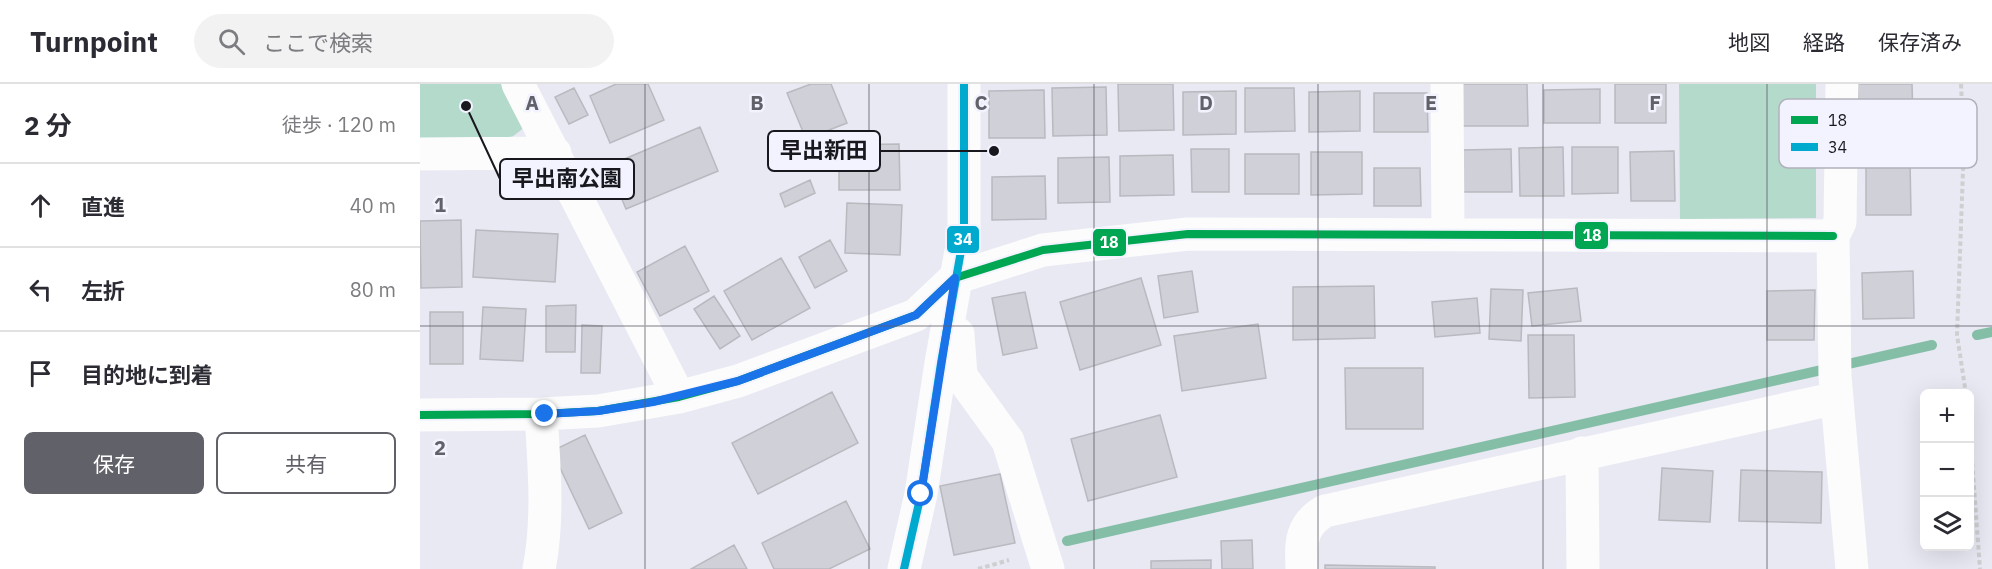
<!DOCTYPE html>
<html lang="ja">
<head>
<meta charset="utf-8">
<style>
	:root { --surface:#fff; --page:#f2f2f3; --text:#2b2b33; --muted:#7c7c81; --line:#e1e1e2; --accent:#616169 }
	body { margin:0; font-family:"IBM Plex Sans","Noto Sans JP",sans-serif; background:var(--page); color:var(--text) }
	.controls { position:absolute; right:18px; bottom:18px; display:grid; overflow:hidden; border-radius:9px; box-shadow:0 6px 24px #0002 }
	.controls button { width:54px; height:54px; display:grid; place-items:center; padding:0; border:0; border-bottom:2px solid var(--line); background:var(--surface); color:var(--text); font:30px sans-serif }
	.stop { position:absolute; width:18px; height:18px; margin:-14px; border:4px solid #1a73e8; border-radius:50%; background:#fff }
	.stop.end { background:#1a73e8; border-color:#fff; box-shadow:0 2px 6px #0008 }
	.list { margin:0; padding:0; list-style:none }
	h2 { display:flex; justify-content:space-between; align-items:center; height:78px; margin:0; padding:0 24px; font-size:26px }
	h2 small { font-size:20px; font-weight:400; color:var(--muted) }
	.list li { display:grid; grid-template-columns:39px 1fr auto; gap:18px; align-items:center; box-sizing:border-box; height:84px; padding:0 24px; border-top:2px solid var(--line) }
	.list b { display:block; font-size:22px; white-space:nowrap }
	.list em { font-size:20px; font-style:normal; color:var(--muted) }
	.actions { display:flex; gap:12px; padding:18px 24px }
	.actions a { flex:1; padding:14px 0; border:2px solid var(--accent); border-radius:9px; text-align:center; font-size:21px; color:var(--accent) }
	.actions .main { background:var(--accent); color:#fff }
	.icon { flex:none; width:33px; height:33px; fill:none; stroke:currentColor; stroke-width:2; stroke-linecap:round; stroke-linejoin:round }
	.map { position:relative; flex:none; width:1572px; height:485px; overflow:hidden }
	header { display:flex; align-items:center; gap:36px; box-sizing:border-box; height:84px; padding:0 30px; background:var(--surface); border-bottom:2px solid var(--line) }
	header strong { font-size:28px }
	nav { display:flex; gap:33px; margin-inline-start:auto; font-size:21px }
	.search { width:420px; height:54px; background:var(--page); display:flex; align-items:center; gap:15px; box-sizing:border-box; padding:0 21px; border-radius:33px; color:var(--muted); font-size:22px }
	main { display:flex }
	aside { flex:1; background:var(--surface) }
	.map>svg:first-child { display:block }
	.green { fill:#b4dacb }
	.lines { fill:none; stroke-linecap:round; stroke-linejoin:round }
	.stream { stroke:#85bea7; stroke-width:10 }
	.building { fill:#cfd0d8; stroke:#b9b9c0; stroke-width:1.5 }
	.path { stroke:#cecfd1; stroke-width:4; stroke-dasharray:4.5 3; stroke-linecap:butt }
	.minor { stroke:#fcfcfd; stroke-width:33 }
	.tertiary { stroke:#fcfcfd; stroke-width:33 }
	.bus-1-casing { stroke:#f2f3fe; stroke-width:12 }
	.bus-2-casing { stroke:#f2f3fe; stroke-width:12 }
	.bus-1 { stroke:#00a651; stroke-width:8 }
	.bus-2 { stroke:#00a9ce; stroke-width:8 }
	.route { stroke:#1a73e8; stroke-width:8 }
	.grid { fill:none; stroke:#616169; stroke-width:1.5; stroke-opacity:0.55 }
	.key { fill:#f2f3fe; stroke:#b1b1bb; stroke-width:1.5 }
	.key-label { font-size:16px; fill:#18181e }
	.grid-label { font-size:20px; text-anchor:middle; font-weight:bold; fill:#616169; stroke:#f2f3fe; stroke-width:5; stroke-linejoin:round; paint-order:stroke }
	.leader { fill:none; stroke:#18181e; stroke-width:2 }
	.callout-dot { fill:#18181e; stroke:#f2f3fe; stroke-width:2 }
	.callout { fill:#f2f3fe; stroke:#18181e; stroke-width:2 }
	.callout-label { font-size:22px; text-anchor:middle; font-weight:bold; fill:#18181e }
	.line-badge { stroke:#f2f3fe; stroke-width:2 }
	.badge-label { font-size:16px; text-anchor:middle; font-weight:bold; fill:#fff }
</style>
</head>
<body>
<header>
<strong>Turnpoint</strong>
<div class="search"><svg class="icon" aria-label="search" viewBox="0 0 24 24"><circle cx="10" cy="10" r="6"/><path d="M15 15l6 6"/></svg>ここで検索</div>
<nav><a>地図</a><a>経路</a><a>保存済み</a></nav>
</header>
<main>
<aside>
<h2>2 分<small>徒歩 · 120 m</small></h2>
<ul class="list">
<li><svg class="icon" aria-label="ahead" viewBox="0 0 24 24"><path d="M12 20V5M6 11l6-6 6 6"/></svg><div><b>直進</b></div><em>40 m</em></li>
<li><svg class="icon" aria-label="left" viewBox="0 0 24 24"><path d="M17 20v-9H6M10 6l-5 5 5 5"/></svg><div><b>左折</b></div><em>80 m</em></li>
<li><svg class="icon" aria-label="arrive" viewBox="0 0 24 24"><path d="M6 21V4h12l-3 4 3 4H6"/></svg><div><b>目的地に到着</b></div></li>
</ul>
<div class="actions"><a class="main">保存</a><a>共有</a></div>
</aside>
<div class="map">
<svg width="1572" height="485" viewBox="0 0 1572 485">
	<rect width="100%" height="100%" fill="#e8e9f3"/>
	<path class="green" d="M0,0H81L105,43L88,56L0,57Z
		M1259,0H1396V134L1260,135Z"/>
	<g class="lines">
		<path class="stream" d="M1557,251L1572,248
			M647,457L1512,261"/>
	</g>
	<path class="building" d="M196,0H228L244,36L190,59L170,12Z
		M391,0H411L427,39L386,55L367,9Z
		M698,0H753L754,46L699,47Z
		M1042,0H1107L1108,42H1042Z
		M1195,0H1246V39H1195Z
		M1438,0H1492L1493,35L1439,36Z
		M686,3L687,51L633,52L632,4Z
		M154,4L168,31L149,40L135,13Z
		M825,4H874L875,47L825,48Z
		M1180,5V39H1124V6Z
		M624,6L625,54H569V7Z
		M816,7V50L763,51V8Z
		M940,7V47L889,48V8Z
		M954,9H1007L1008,48H954Z
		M280,43L298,87L206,125L188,82Z
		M479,60L480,106H419V61Z
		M1143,63L1144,112H1100L1099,64Z
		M1152,63H1198V109L1152,110Z
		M771,65H809V108H772Z
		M1091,65L1092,108H1043L1042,66Z
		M1254,67L1255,117H1211L1210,68Z
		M891,68H942V110L891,111Z
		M825,70H879V110H825Z
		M753,71L754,111L700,112V72Z
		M689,73L690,118L638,119V74Z
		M1446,76H1490L1491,131H1446Z
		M954,84H1000L1001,122H954Z
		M625,92L626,135L572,136V93Z
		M390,96L395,109L365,123L360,110Z
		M427,119L482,121L480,171L425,169Z
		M41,136L42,203L1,204L0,137Z
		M56,146L138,150L135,198L53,193Z
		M410,156L427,187L395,204L379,173Z
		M265,162L289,207L240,232L217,188Z
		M361,174L390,224L332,256L304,207Z
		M772,187L778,228L744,234L738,192Z
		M1493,187L1494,234L1443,235L1442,189Z
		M721,194L741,261L660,286L640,218Z
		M954,202L955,254L873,256V203Z
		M1157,204L1161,237L1112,242L1108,209Z
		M1071,205L1103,206L1101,257L1069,255Z
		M1395,206L1394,256H1347V207Z
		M605,208L617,264L583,271L572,214Z
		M294,212L320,252L300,265L274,225Z
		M1057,214L1060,249L1015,253L1012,218Z
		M156,221L155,268H126V222Z
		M63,223L106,225L103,277L60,275Z
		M10,228H43V280H10Z
		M838,240L846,294L762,307L754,252Z
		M162,241L182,242L180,289H161Z
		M1108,251H1154L1155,313L1109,314Z
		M925,284H1003V345H926Z
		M412,308L438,359L338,410L312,359Z
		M740,331L757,393L668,417L651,355Z
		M165,351L202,429L169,445L132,367Z
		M1242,384L1293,387L1290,438L1239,436Z
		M1321,386L1402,388L1401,439L1319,437Z
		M580,390L595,459L534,471L520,402Z
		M426,417L450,465L409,485H354L342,459Z
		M832,456L833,485H802L801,457Z
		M314,461L327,485H271Z
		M791,476V485H731V477Z
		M905,481L1015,483V485H905Z"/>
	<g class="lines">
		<path class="path" d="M1541,0L1544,59L1537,251L1546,310
			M1550,349L1560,485
			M558,485L589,476"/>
		<path class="minor" d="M98,0L259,313
			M1027,0L1028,150
			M1422,0L1420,138L1413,152L1415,292L1432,485
			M0,70L135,69
			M0,331L121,330L178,327L259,313L318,297L496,231L535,194L623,166L768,150L1413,152
			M1162,369L1163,485
			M119,485C129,435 124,381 121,330
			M882,485C881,459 880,441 905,427L1417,314"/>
		<path class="tertiary" d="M538,250L541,292L588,357L628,485
			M484,485L501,410L521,279L544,150V0"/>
		<defs>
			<path id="bus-1" d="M0,331L121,330L178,327L259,313L318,297L496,231L535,194L623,166L768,150L1413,152"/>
			<path id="bus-2" d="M484,485L501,410L521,279L544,150V0"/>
		</defs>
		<use href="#bus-1" class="bus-1-casing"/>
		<use href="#bus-2" class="bus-2-casing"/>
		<use href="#bus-1" class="bus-1"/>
		<use href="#bus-2" class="bus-2"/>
	</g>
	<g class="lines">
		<path class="route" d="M125,330L178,327L233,318L318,297L496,231L535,194L501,410"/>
	</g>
	<path class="grid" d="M225,0V485M449,0V485M674,0V485M898,0V485M1123,0V485M1347,0V485M0,242H1572"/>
	<rect x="1359" y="15" width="198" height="69" rx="9" class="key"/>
	<rect x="1371" y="32" width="27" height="8" fill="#00a651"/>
	<rect x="1371" y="59" width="27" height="8" fill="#00a9ce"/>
	<g class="key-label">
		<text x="1408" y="42">18</text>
		<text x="1408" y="69">34</text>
	</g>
	<g class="grid-label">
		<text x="112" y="26">A</text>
		<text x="337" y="26">B</text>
		<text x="561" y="26">C</text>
		<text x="786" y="26">D</text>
		<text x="1011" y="26">E</text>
		<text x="1235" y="26">F</text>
		<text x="20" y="128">1</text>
		<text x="20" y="371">2</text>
	</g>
	<path class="leader" d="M574 67L460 67M46 22L80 95"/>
	<g class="callout-dot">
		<circle cx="574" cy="67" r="6"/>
		<circle cx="46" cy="22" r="6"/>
	</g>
	<g class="callout">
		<rect x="348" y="47" width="112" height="40" rx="6"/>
		<rect x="80" y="75" width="134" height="40" rx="6"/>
	</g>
	<g class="callout-label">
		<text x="404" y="74">早出新田</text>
		<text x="147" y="102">早出南公園</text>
	</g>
	<g class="line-badge">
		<rect x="1154" y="137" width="35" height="29" rx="6" fill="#00a651"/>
		<rect x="526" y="141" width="34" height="29" rx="6" fill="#00a9ce"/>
		<rect x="672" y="144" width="35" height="29" rx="6" fill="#00a651"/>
	</g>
	<g class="badge-label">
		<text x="1172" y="157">18</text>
		<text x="543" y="161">34</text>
		<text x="689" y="164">18</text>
	</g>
</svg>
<div class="controls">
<button>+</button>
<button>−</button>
<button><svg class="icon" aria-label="layers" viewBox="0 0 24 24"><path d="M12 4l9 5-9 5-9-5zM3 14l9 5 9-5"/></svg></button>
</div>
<div class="stop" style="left:501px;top:410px"></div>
<div class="stop end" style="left:125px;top:330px"></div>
</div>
</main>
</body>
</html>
